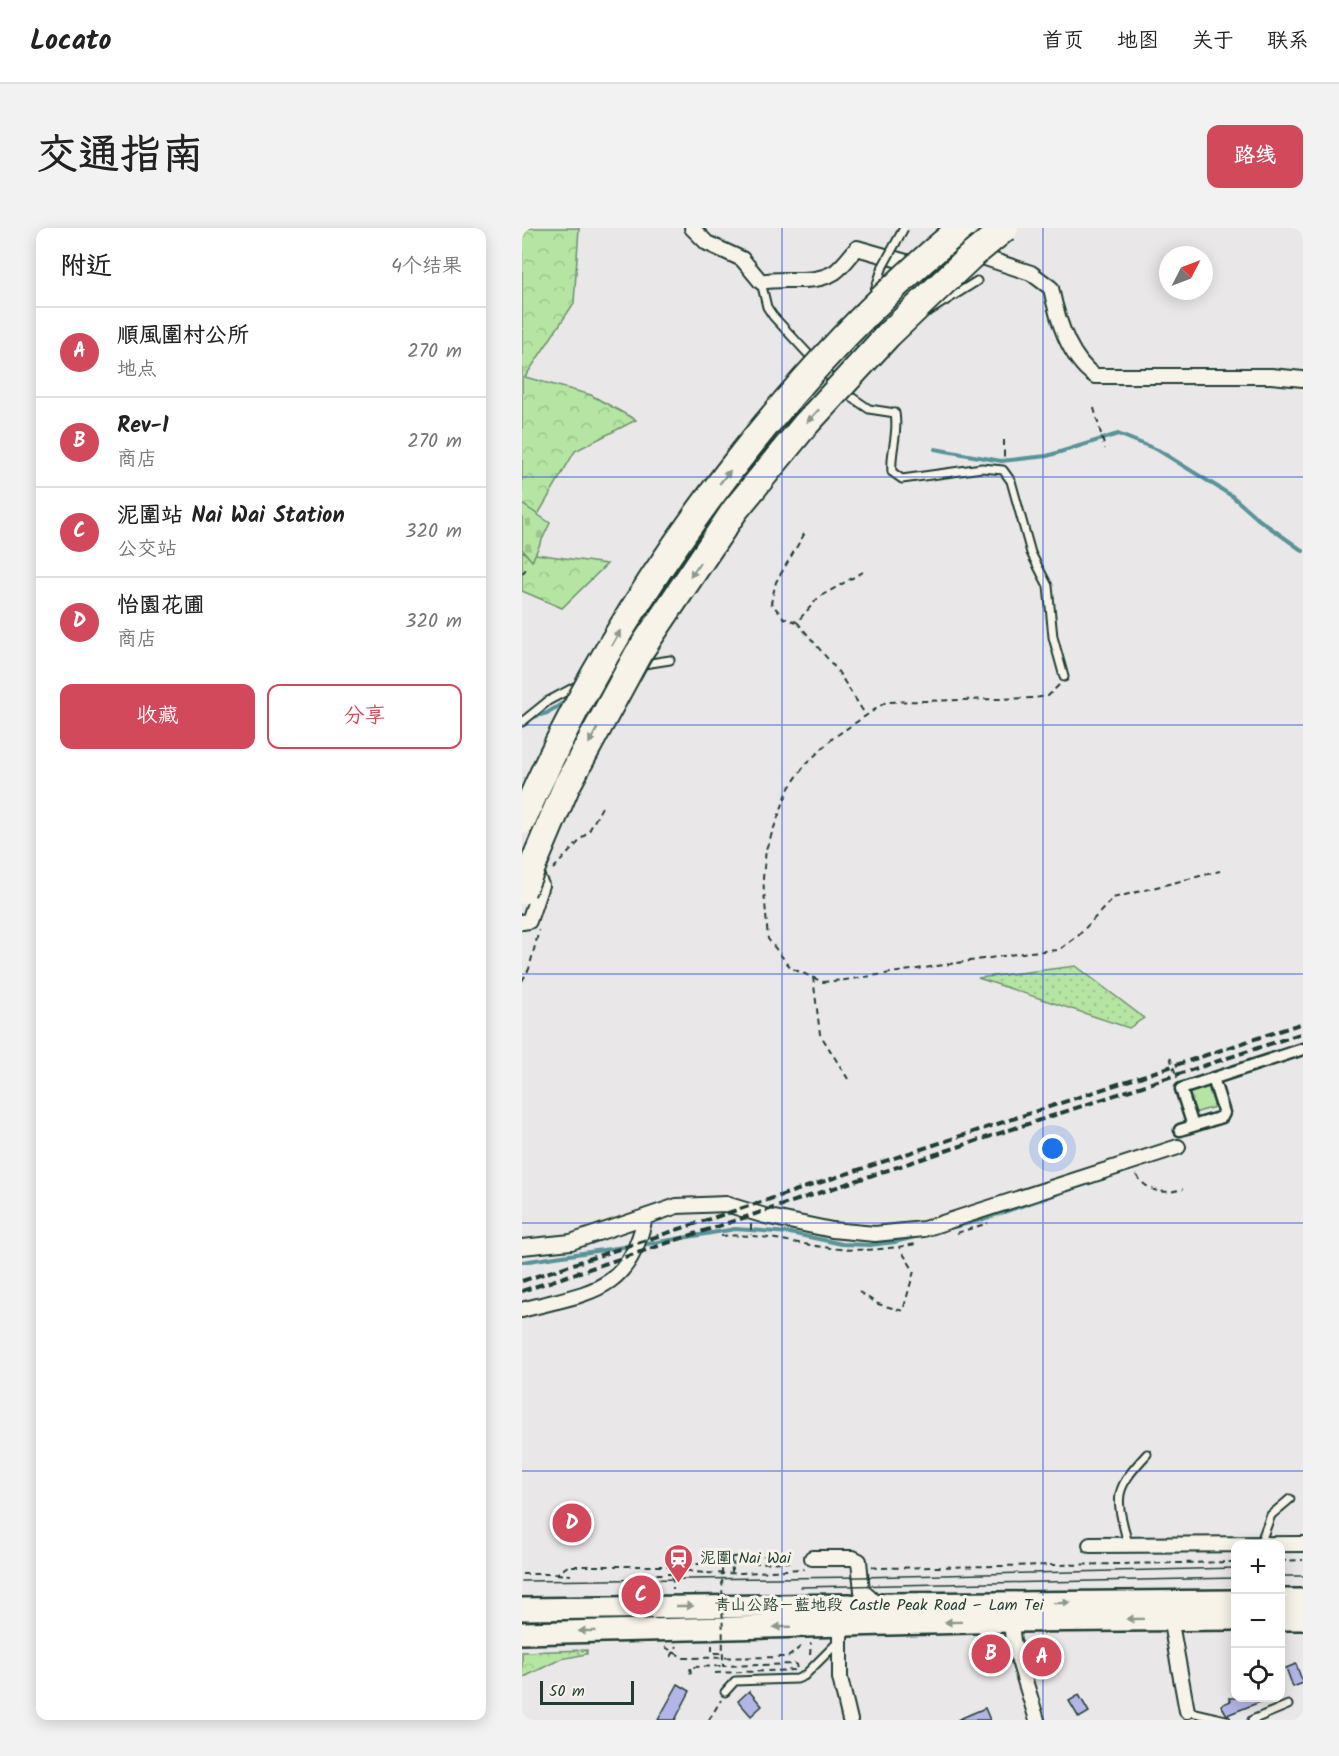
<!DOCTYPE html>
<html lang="zh">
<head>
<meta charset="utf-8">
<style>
	:root { --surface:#fff; --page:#f2f2f2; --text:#222; --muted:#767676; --line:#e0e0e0; --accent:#d1495b }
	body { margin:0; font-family:Kalam,"LXGW WenKai TC",sans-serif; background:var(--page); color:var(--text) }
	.controls { position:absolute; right:18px; bottom:18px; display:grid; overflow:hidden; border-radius:12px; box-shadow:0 3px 15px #0003 }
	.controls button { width:54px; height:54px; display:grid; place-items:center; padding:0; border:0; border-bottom:2px solid var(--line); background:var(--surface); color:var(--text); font:30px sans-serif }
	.compass { position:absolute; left:637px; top:18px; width:54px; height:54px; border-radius:50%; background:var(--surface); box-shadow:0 3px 15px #0003; rotate:48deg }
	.scale { position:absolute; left:18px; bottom:15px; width:94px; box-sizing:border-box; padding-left:6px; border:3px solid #1f3d34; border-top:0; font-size:16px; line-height:21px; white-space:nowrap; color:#1f3d34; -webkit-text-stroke:4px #f7f3e8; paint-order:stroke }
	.you { position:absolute; left:531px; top:921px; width:21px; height:21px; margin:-15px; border:4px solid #fff; border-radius:50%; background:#1a73e8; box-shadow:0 0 0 9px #1a73e833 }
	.badge { display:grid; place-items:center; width:39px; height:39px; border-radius:50%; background:var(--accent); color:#fff; font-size:20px; font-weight:700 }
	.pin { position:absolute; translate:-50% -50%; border:3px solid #fff; box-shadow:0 2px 6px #0006 }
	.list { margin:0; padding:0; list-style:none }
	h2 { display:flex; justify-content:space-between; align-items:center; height:78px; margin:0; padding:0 24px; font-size:26px }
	h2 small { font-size:20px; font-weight:400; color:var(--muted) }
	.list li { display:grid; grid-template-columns:39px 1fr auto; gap:18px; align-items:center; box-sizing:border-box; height:90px; padding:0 24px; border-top:2px solid var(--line) }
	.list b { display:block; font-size:22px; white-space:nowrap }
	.list p { margin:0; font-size:20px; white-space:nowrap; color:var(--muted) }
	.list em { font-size:20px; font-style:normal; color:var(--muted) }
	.actions { display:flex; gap:12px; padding:18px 24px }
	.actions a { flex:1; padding:14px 0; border:2px solid var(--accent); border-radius:12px; text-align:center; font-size:21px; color:var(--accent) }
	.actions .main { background:var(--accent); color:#fff }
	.icon { flex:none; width:33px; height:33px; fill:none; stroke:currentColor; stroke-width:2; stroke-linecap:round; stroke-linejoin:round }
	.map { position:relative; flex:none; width:781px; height:1492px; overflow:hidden; border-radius:12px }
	header { display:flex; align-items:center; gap:36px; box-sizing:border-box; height:84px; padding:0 30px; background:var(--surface); border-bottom:2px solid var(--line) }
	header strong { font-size:28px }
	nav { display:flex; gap:33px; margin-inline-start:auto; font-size:21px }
	.intro { display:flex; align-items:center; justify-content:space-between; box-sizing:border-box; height:144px; padding:0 36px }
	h1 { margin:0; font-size:42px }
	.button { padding:15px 27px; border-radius:12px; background:var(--accent); color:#fff; font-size:21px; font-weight:700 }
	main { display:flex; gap:36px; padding:0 36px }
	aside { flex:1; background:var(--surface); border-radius:12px; box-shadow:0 3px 15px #0003 }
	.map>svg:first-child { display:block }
	.grass { fill:url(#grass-dots); stroke:#6a906c; stroke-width:1.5 }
	.forest { fill:url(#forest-crowns); stroke:#6a906c; stroke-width:1.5 }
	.cemetery { fill:url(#cemetery-stones); stroke:#6a906c; stroke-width:1.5 }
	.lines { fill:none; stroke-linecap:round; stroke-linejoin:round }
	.stream { stroke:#589398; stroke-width:4 }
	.building { fill:#b4b5e7; stroke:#1f3d34; stroke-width:1.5 }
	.service-casing { stroke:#1f3d34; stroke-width:11 }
	.pedestrian-casing { stroke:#1f3d34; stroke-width:15 }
	.minor-casing { stroke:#1f3d34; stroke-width:18 }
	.primary-casing { stroke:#1f3d34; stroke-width:26 }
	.path { stroke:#1f3d34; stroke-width:2; stroke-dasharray:6 4.5; stroke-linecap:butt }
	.service { stroke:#f7f3e8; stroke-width:7 }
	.pedestrian { stroke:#f7f3e8; stroke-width:10 }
	.minor { stroke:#f7f3e8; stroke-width:14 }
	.primary { stroke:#f7f3e8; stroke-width:21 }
	.tram { stroke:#1f3d34; stroke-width:1.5 }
	.rail { stroke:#1f3d34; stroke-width:4; stroke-dasharray:9 4.5; stroke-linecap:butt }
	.service-bridge-casing { stroke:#1f3d34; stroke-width:11; stroke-linecap:butt }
	.motorway-bridge-casing { stroke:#1f3d34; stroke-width:30; stroke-linecap:butt }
	.path-bridge { stroke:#1f3d34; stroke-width:2; stroke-dasharray:6 4.5; stroke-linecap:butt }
	.service-bridge { stroke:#f7f3e8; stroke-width:7 }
	.motorway-bridge { stroke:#f7f3e8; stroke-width:26 }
	.oneway { fill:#8b988e }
	.grid { fill:none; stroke:#1d4ed8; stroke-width:1.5; stroke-opacity:0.55 }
	.labels { text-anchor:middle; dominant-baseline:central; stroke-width:6; stroke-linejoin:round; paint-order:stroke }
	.poi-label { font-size:16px; fill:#1f3d34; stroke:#f7f3e8; text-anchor:start }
	.street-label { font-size:16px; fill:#1f3d34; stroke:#f7f3e8 }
</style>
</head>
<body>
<header>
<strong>Locato</strong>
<nav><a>首页</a><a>地图</a><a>关于</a><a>联系</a></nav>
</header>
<div class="intro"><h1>交通指南</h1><a class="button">路线</a></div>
<main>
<aside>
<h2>附近<small>4个结果</small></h2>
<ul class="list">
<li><span class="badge">A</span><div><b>順風圍村公所</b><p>地点</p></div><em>270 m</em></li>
<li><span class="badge">B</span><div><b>Rev-1</b><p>商店</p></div><em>270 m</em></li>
<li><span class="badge">C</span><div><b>泥圍站 Nai Wai Station</b><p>公交站</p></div><em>320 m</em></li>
<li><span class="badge">D</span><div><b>怡園花圃</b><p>商店</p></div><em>320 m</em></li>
</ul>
<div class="actions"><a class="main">收藏</a><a>分享</a></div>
</aside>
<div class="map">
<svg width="781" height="1492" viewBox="0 0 781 1492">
	<defs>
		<pattern id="grass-dots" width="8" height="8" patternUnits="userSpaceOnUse" patternTransform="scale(1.5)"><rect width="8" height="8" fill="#b6e4a3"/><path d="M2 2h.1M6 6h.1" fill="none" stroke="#9cc48d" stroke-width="1.8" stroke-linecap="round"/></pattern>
		<pattern id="forest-crowns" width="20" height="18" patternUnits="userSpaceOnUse" patternTransform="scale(1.5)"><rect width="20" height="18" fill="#b6e4a3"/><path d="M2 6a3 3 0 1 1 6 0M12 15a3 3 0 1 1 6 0" fill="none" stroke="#9cc48d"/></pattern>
		<pattern id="cemetery-stones" width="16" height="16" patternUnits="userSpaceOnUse" patternTransform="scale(1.5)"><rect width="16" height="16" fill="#b6e4a3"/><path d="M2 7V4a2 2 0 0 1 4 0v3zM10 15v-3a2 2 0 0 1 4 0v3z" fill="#9cc48d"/></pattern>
	</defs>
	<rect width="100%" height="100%" fill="#eae7e8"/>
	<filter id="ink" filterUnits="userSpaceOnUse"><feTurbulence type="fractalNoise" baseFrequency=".0167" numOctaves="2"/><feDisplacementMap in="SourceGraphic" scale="12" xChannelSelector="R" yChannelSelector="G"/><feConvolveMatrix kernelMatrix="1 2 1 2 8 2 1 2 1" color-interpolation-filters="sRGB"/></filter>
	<g filter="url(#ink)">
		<path class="grass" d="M554,738L622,790L607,800L456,750Z"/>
		<path class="forest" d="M0,0H57L52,75L3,149L69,167L114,192L53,223L0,314Z
			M0,324L85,336L40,380L0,363Z
			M685,856L693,879L672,885L665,862Z
			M65,1422V1426L39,1431L0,1450V1424Z"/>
		<path class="cemetery" d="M0,276L28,295L10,333L0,321Z"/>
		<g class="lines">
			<path class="stream" d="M413,221L479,233L525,228L596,206L636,222L710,268L736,291L781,323
				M8,490L25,485L46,472
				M119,1017L213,1001L268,1005L320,1016L348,1017L373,1014L455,993L630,934
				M0,1034L108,1018"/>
		</g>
		<path class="building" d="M482,1417L483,1434L456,1443L455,1418Z
			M509,1420L532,1422L531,1437L508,1435Z
			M774,1436L781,1455L771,1459L764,1440Z
			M156,1456L168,1463L153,1492H136Z
			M227,1463L240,1478L229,1488L216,1473Z
			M557,1467L567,1484L557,1490L547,1473Z
			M707,1470H748L705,1487L699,1477L709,1473Z
			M463,1480L468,1492H435Z"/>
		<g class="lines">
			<defs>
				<path id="service" d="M239,54L245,79L251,88L314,156
					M351,68L361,38
					M407,83L455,53
					M322,164L347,181L373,185C377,206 368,223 370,244L380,251L460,240L481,242L489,253L509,325L526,358L531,409L542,449
					M116,437L148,432
					M0,494L26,473L60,455
					M606,1316C594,1268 590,1264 625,1226
					M738,1316L749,1287L768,1271
					M203,1464L213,1453L275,1451L282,1448L316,1414
					M665,1483L704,1492
					M730,1492L766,1477"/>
				<path id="pedestrian" d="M671,898L659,861L781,821
					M658,902L700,889L702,885L691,850"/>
				<path id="minor" d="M170,0L185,15L220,31L239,54C263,48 290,58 313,44C321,38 329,27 335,20L391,36L400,34
					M420,27L433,20L509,45L529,60C535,90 546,129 573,148H749L781,151
					M0,694L7,693L19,657L16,651L2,646
					M0,1019L49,1014L155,978L204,976L243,988L310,1002L353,1006L402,1001L656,919
					M0,1082C66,1064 107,1066 123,989
					M568,1317L781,1316
					M290,1330H331L337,1333L340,1363L356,1377
					M488,1385L491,1413L515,1492
					M648,1390L665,1483
					M318,1397V1450L328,1492"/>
				<path id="primary" d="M758,1372H781
					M0,1381L326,1377L349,1380L366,1376L714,1373
					M758,1391H781
					M0,1405L490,1393L714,1391"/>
			</defs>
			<use href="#service" class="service-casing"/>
			<use href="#pedestrian" class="pedestrian-casing"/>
			<use href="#minor" class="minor-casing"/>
			<use href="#primary" class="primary-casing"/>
			<path class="path" d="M572,180L583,221
				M482,212V233
				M341,344L297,369L275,394L315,442L343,486
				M0,346L4,341
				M275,394L262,390L249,375L254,354L284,303
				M537,457L526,468L512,470L364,474L311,510L283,537L267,560L244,621L241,650L246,711L269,740L301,754L323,752L507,724L537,722L556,708L591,670L698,643
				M31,641L67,603L80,579
				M291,749L298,806L326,851
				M0,753L7,741L17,702
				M648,829L655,850
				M614,947C626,964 641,967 661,961
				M229,996V1007
				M435,1005L466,995
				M199,1008C238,1005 264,1014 301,1019C333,1024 363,1022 394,1016
				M337,1064L356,1076L381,1083L392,1043L377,1019
				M209,1329L210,1344
				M197,1332V1340
				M197,1332H200V1336
				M758,1333L781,1332
				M150,1338L151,1361
				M350,1338L355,1340L714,1334
				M161,1343L164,1336
				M0,1346H34L46,1338H150C180,1352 248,1342 282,1341
				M34,1346L49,1347
				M124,1346H150
				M190,1417V1425H201
				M143,1419L162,1430L266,1429L282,1416
				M288,1427L289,1415
				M149,1429L155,1418
				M169,1446L168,1439L201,1438
				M187,1492L199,1472"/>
			<use href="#service" class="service"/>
			<use href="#pedestrian" class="pedestrian"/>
			<use href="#minor" class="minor"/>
			<use href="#primary" class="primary"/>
			<path class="tram" d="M758,1348H781
				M0,1353L339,1349L714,1340
				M279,1359L714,1350"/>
			<path class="rail" d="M0,1053L781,795
				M0,1063L781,805"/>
			<defs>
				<path id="service-bridge" d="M361,38L382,0"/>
				<path id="motorway-bridge" d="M0,593C92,377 257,150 439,0
					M0,663L45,557L116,426L213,282L283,197L366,107L448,29L483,0"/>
			</defs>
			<use href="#service-bridge" class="service-bridge-casing"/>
			<use href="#motorway-bridge" class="motorway-bridge-casing"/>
			<path class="path-bridge" d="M164,1336H200
				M193,1445L275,1442L274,1436L201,1438L200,1336L267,1334V1327L209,1329"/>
			<use href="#service-bridge" class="service-bridge"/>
			<use href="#motorway-bridge" class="motorway-bridge"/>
		</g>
		<defs><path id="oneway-solid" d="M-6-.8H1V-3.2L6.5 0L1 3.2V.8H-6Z" transform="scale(1.5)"/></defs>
		<g class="oneway">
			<use href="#oneway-solid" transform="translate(291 188) rotate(133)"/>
			<use href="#oneway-solid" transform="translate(203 249) rotate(-51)"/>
			<use href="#oneway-solid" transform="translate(173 342) rotate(124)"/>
			<use href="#oneway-solid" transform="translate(94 410) rotate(-60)"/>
			<use href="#oneway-solid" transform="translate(71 508) rotate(119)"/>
			<use href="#oneway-solid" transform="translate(540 1375) rotate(-1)"/>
			<use href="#oneway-solid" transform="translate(163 1378)"/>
			<use href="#oneway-solid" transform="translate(613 1391) rotate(179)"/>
			<use href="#oneway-solid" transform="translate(431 1394) rotate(179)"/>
			<use href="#oneway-solid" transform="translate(260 1399) rotate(178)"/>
			<use href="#oneway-solid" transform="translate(65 1403) rotate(179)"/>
		</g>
	</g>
	<path class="grid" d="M260,0V1492M521,0V1492M0,249H781M0,497H781M0,746H781M0,995H781M0,1243H781"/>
	<defs>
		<symbol id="station-pin" viewBox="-11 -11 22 30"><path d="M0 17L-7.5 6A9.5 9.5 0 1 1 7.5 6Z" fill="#d1495b" stroke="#f7f3e8"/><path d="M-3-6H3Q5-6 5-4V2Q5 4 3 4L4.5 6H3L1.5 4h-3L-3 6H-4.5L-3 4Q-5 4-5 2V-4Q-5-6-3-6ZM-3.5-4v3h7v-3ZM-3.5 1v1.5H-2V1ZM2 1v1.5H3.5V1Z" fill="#fff"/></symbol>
	</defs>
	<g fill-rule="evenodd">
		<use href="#station-pin" x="140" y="1314" width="33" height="45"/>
	</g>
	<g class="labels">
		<g class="poi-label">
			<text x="178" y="1330">泥圍 Nai Wai</text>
		</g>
		<g class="street-label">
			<text x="357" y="1377">青山公路－藍地段 Castle Peak Road – Lam Tei</text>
		</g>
	</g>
</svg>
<div class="controls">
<button>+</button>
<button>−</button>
<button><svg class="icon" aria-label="locate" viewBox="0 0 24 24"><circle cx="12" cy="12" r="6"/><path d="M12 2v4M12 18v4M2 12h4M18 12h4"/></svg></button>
</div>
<svg class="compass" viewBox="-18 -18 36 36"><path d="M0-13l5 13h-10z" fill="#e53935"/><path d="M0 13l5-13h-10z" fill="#767676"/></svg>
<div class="scale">50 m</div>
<div class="you"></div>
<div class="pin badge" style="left:520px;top:1429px">A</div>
<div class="pin badge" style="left:469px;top:1426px">B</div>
<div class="pin badge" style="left:119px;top:1367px">C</div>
<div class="pin badge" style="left:50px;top:1295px">D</div>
</div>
</main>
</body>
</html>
